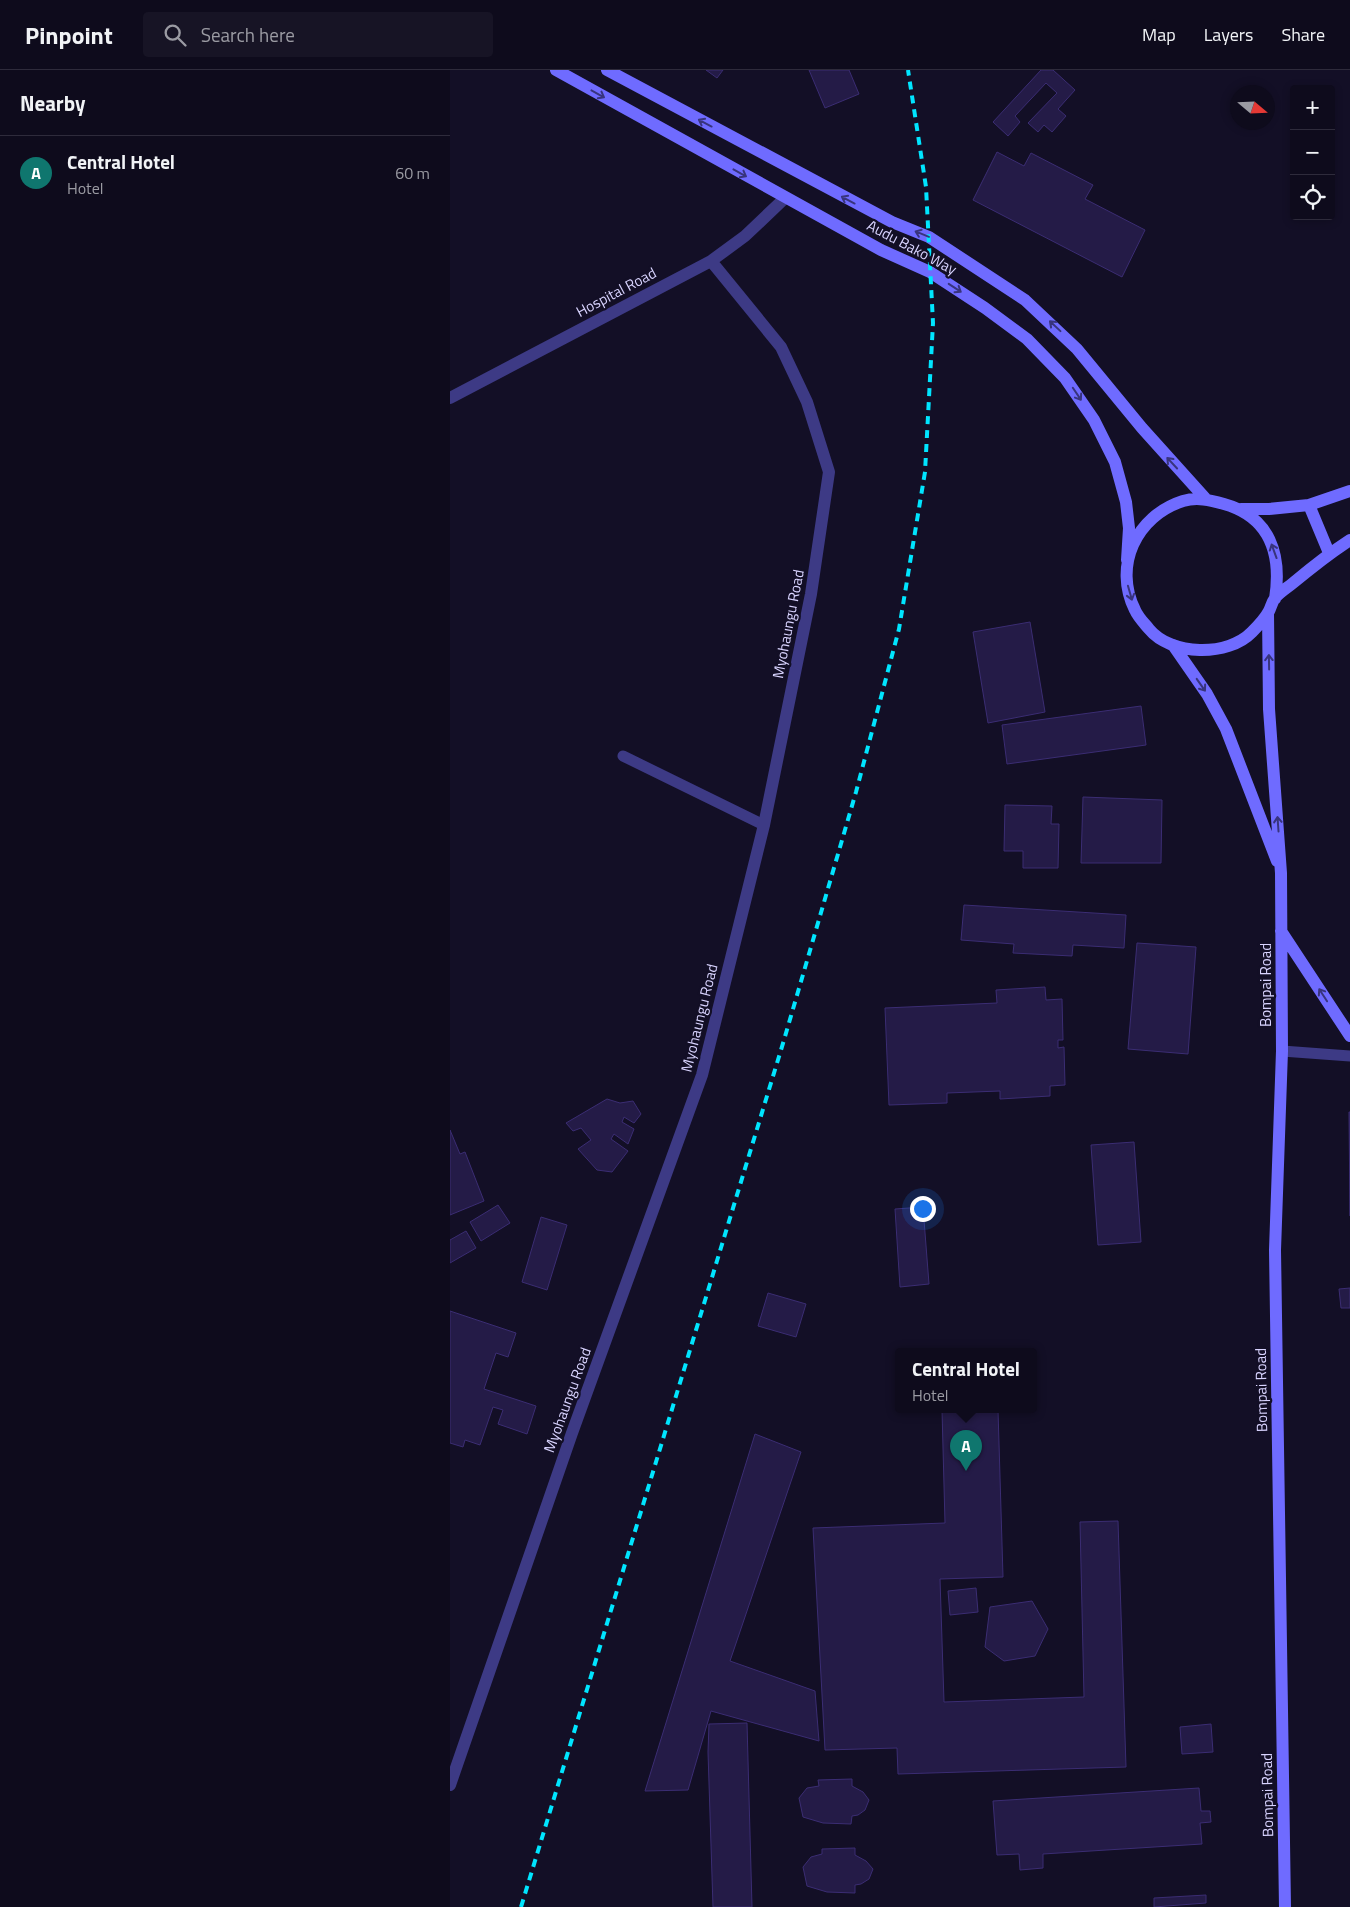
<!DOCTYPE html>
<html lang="en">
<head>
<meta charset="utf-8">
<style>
	:root { --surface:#0e0b1c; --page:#171425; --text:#f1f3f6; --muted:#9b9ba3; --line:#2e2b3b; --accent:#0f766e }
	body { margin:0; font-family:"Titillium Web",sans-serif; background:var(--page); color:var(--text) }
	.controls { position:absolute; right:15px; top:15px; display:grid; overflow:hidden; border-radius:5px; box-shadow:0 2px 8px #0003 }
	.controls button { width:45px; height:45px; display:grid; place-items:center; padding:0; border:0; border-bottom:1px solid var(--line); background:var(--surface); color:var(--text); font:25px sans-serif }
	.compass { position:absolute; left:780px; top:15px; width:45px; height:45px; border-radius:50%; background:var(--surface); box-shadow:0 2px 8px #0003; rotate:109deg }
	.you { position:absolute; left:472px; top:1138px; width:18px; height:18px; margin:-12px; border:4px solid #fff; border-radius:50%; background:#1a73e8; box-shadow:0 0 0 8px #1a73e833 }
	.badge { display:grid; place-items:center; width:32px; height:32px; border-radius:50%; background:var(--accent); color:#fff; font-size:16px; font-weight:700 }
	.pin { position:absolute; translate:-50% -41px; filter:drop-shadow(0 1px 2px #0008) }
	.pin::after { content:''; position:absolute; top:26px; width:18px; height:15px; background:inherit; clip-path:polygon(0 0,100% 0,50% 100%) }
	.popup { position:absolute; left:445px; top:1278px; width:142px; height:65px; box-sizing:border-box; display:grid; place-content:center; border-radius:5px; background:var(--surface); filter:drop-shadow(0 1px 4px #0005); font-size:16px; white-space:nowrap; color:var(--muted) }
	.popup b { font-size:19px; color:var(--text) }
	.popup::after { content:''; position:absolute; left:50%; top:100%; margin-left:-10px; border:10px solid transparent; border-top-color:var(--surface) }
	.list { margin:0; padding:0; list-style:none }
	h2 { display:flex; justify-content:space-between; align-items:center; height:65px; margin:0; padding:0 20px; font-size:21px }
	h2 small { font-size:16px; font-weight:400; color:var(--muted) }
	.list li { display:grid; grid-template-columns:32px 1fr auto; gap:15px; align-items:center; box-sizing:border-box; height:75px; padding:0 20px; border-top:1px solid var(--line) }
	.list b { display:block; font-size:19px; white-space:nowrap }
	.list p { margin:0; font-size:16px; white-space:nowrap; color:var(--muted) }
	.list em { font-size:16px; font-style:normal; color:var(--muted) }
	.icon { flex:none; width:28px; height:28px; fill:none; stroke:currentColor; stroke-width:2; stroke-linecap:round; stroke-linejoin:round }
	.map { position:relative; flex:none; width:900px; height:1837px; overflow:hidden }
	header { display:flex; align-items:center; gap:30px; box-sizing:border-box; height:70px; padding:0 25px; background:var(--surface); border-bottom:1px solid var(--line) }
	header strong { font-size:24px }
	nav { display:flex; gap:28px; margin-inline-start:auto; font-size:18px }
	.search { width:350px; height:45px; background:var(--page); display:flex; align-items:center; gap:12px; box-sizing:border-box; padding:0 18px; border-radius:5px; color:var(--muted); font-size:19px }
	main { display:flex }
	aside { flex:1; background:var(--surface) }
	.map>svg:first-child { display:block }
	.building { fill:#241b47; stroke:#3b2d73 }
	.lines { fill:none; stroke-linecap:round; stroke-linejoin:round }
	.service { stroke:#3d3a85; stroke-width:11 }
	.minor { stroke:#3d3a85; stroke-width:12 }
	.secondary { stroke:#6f6bff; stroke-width:12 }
	.rail { stroke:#00e5ff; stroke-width:4; stroke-dasharray:8 6; stroke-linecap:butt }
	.oneway { stroke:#38347d }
	.labels { text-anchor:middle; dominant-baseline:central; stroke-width:4.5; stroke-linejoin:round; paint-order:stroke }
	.street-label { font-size:15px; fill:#d9d4ff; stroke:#130f26 }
</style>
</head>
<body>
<header>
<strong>Pinpoint</strong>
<div class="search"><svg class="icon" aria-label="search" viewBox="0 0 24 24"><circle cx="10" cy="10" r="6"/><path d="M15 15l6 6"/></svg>Search here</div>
<nav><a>Map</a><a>Layers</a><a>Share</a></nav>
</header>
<main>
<aside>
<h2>Nearby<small></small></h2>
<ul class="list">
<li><span class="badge">A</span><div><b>Central Hotel</b><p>Hotel</p></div><em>60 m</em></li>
</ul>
</aside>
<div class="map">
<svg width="900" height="1837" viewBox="0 0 900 1837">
	<rect width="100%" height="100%" fill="#130f26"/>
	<path class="building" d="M256,0H273L267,8Z
		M359,0H399L409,24L375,38Z
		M591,0H603L625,20L608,39L616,46L602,62L594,55L588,62L578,53L607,23L596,13L565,46L570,52L558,66L543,52Z
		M547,82L574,96L581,83L643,115L635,129L695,160L672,207L523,130Z
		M580,552L595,642L538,653L523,562Z
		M691,636L696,675L557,694L552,655Z
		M633,727L712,730L711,793H631Z
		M555,735L602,736L601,754H609L608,798H573V781H554Z
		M514,835L676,845L674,878L623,875L622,886L563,883L564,874L511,870Z
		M687,873L746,877L738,984L678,979Z
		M595,917L596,930L612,929L613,970H608V978L614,977L615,1015L600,1016V1026L550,1029V1021L497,1023V1033L439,1035L435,938L547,933L546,920Z
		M157,1029L170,1033L183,1031L191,1044L184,1053L174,1047L172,1052L184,1059L178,1074L164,1064L161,1069L178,1081L162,1102L147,1100L128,1079L141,1070L131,1058L123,1061L116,1053Z
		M899,1042H900V1146Z
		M0,1060L10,1084L15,1082L34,1131L0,1145Z
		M684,1072L691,1172L648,1175L641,1075Z
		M48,1135L60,1153L31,1171L20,1152Z
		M473,1137L479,1214L450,1217L445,1139Z
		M91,1147L117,1155L97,1220L72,1212Z
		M16,1161L26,1178L0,1193V1170Z
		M900,1218V1238H891L889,1219Z
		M318,1223L356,1234L346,1267L308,1256Z
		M0,1241L66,1263L58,1287L46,1283L34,1319L86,1336L77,1364L48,1354L53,1340L43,1337L30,1375L15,1370L13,1377L0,1373Z
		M492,1340H548L553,1507L490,1509L494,1632L634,1627L630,1452L668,1451L676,1697L448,1704L447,1678L375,1680L363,1458L495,1453Z
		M305,1364L351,1382L280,1591L365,1621L369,1671L261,1641L238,1720L195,1721Z
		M526,1518L528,1542L500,1545L498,1521Z
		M582,1531L598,1559L585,1586L554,1591L535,1577L540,1537Z
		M297,1653L302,1837H263L258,1682L259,1654Z
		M761,1654L763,1682L732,1684L730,1657Z
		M402,1709V1716L413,1722L419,1730L415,1740L408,1745L402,1746L401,1754L373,1753L353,1747L349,1728L357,1718L369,1716L368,1710Z
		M749,1718L751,1741H760L761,1752L750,1753L752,1774L593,1784V1798L570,1800L569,1784L547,1785L543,1731Z
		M405,1778V1785L416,1791L423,1799L419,1809L411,1814L405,1815V1823L377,1822L357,1816L353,1797L361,1787L372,1784V1779Z
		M756,1825V1833L704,1837V1828Z"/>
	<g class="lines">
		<path class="service" d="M173,686L314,755
			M832,981L900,986"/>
		<path class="minor" d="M0,328L261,191L295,166L335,128
			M0,1715L122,1363L252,1005L314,755L361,524L379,402L357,332L331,277L261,191"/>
		<path class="secondary" d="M106,0L431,180L480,202L535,238L577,269L615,308L644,350L665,392L676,432L679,458L677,490
			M157,0L442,152L479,167L575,230L627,279L692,358L755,428
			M859,435L879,483
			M791,439H819L859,435L900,421
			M825,529C832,484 820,447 774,434C760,430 747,427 733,431C686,446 663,496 685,540C688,547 694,553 699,559C721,586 778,587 802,562C808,556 815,549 819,541C821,537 822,532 825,528C830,522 837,518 843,513C861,498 880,483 900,470
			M818,543L819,639L831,803L832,981L825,1180L835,1837
			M723,575L757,624L776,659L827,791
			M831,861L900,966"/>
		<path class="rail" d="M71,1837L334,970L406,722L449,559L475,402L483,253L476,117L458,0"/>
	</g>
	<defs><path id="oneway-shaft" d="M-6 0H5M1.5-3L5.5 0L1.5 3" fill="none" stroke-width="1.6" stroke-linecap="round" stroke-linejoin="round" transform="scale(1.25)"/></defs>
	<g class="oneway">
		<use href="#oneway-shaft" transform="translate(148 24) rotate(29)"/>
		<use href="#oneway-shaft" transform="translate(255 53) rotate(-152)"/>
		<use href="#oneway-shaft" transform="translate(290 103) rotate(29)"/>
		<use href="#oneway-shaft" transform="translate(398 130) rotate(-152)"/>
		<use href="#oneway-shaft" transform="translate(472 164) rotate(-158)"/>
		<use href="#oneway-shaft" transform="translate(505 218) rotate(33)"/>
		<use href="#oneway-shaft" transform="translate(605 256) rotate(-137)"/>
		<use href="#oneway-shaft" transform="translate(627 324) rotate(56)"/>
		<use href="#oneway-shaft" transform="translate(722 393) rotate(-133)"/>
		<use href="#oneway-shaft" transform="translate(824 481) rotate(-110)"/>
		<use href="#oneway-shaft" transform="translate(680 523) rotate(74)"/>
		<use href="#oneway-shaft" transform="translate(819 592) rotate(-91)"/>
		<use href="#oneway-shaft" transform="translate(751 615) rotate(55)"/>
		<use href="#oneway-shaft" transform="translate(828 754) rotate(-94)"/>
		<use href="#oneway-shaft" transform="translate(873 925) rotate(-123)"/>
	</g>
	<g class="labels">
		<g class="street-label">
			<text transform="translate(462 177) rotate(28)">Audu Bako Way</text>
			<text transform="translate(166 222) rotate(-28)">Hospital Road</text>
			<text transform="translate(338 554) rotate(-79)">Myohaungu Road</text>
			<text transform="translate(815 915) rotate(-90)">Bompai Road</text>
			<text transform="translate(249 948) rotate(-76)">Myohaungu Road</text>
			<text transform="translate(811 1320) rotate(-91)">Bompai Road</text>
			<text transform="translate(117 1330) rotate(-70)">Myohaungu Road</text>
			<text transform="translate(817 1725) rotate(-91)">Bompai Road</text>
		</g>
	</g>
</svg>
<div class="controls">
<button>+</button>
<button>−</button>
<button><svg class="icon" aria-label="locate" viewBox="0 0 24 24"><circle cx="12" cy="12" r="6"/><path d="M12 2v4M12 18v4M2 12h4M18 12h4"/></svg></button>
</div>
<svg class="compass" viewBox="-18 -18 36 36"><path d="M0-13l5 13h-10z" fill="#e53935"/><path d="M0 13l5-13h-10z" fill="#9b9ba3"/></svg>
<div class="you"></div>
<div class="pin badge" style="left:516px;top:1401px">A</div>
<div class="popup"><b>Central Hotel</b>Hotel</div>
</div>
</main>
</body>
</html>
